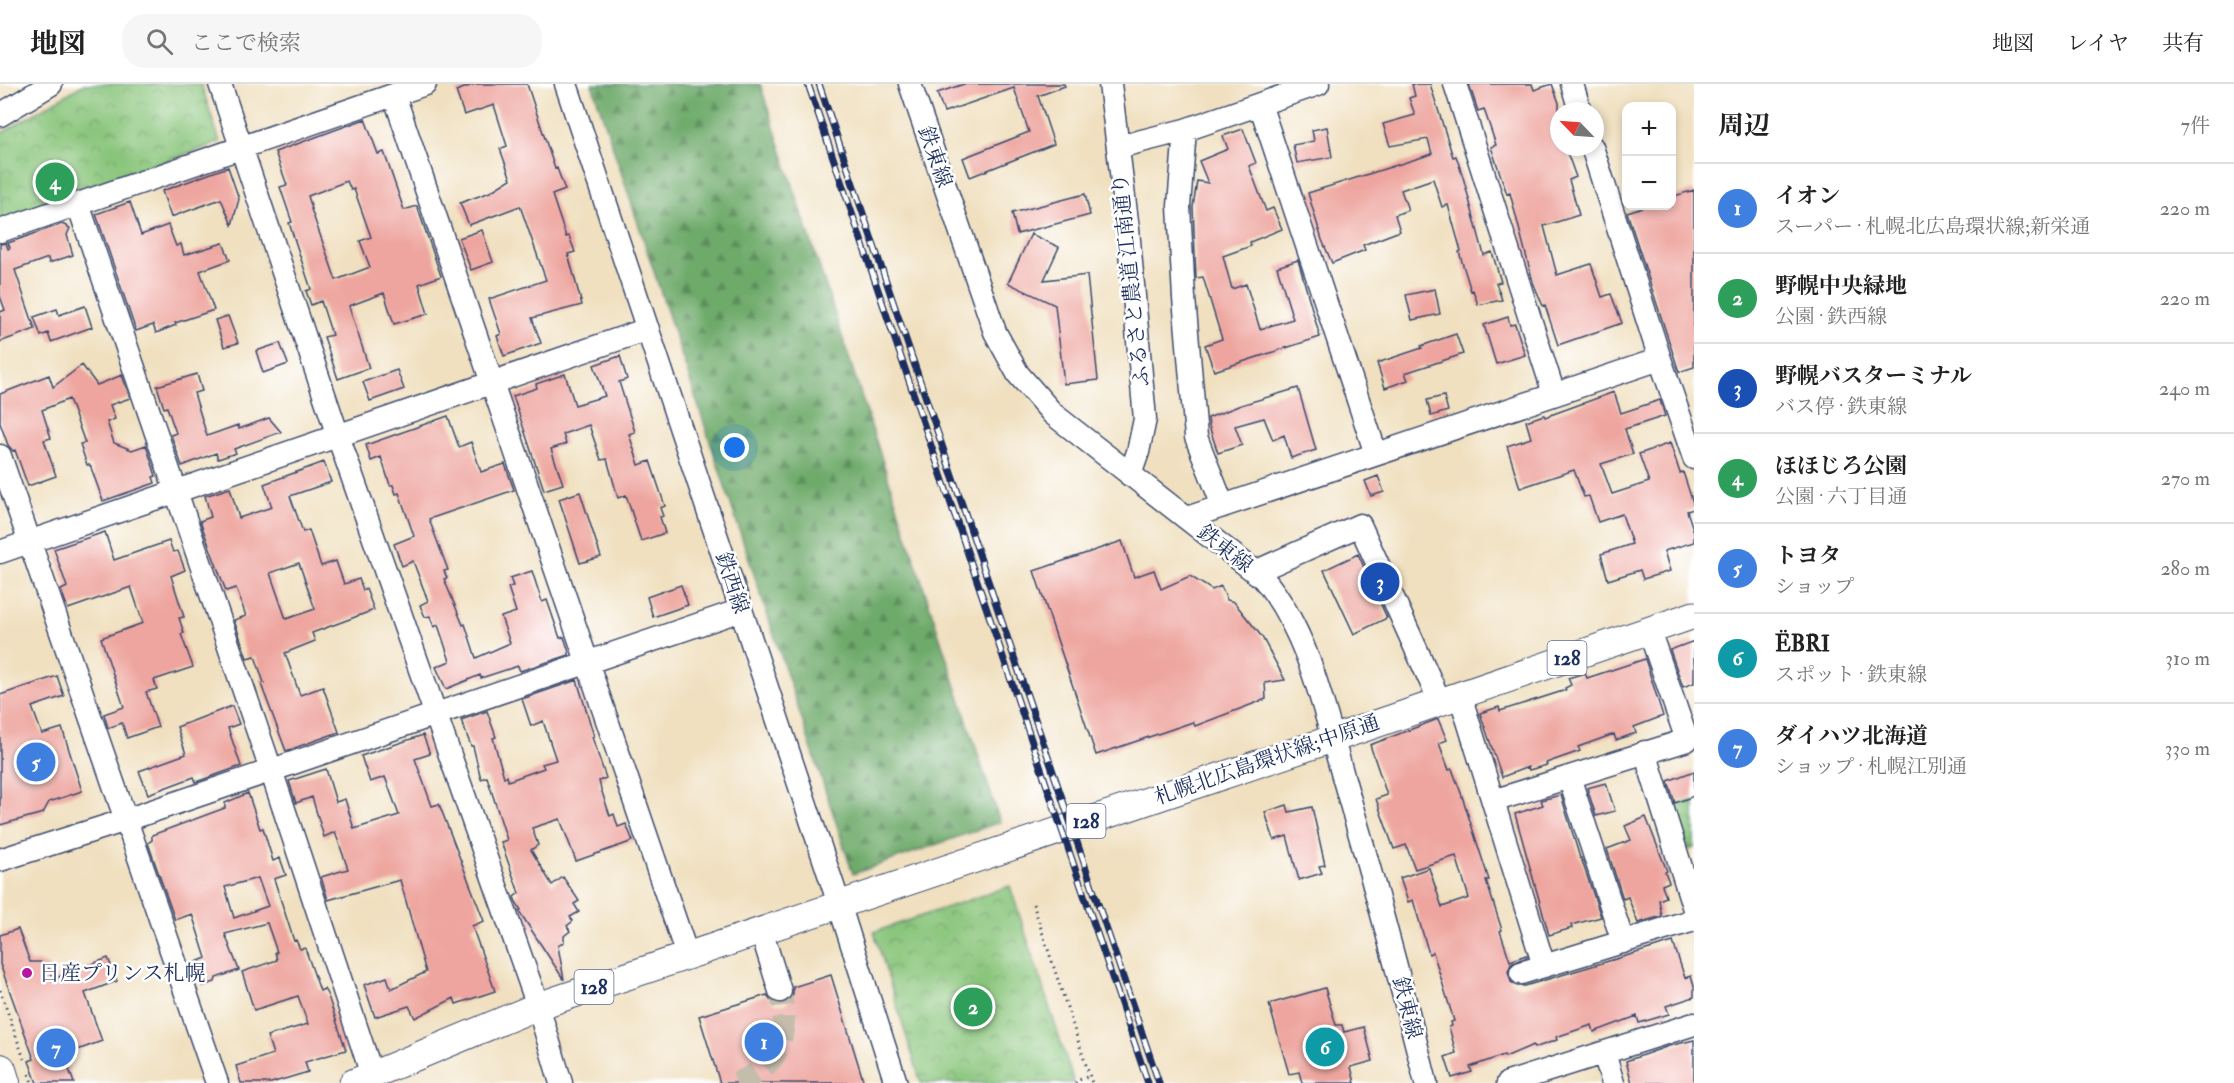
<!DOCTYPE html>
<html lang="ja">
<head>
<meta charset="utf-8">
<style>
	:root { --surface:#fff; --page:#f6f6f6; --text:#222; --muted:#767676; --line:#e0e0e0; --accent:#1a73e8 }
	body { margin:0; font-family:"IM FELL Double Pica","Noto Serif JP",serif; background:var(--page); color:var(--text) }
	.controls { position:absolute; right:18px; top:18px; display:grid; overflow:hidden; border-radius:12px; box-shadow:0 3px 9px #0003 }
	.controls button { width:54px; height:54px; display:grid; place-items:center; padding:0; border:0; border-bottom:2px solid var(--line); background:var(--surface); color:var(--text); font:30px sans-serif }
	.compass { position:absolute; left:1550px; top:18px; width:54px; height:54px; border-radius:50%; background:var(--surface); box-shadow:0 3px 9px #0003; rotate:295deg }
	.you { position:absolute; left:735px; top:364px; width:21px; height:21px; margin:-15px; border:4px solid #fff; border-radius:50%; background:#1a73e8; box-shadow:0 0 0 9px #1a73e833 }
	.badge { display:grid; place-items:center; width:39px; height:39px; border-radius:50%; background:var(--accent); color:#fff; font-size:20px; font-weight:700 }
	.pin { position:absolute; translate:-50% -50%; border:3px solid #fff; box-shadow:0 2px 6px #0006 }
	.list { margin:0; padding:0; list-style:none }
	h2 { display:flex; justify-content:space-between; align-items:center; height:78px; margin:0; padding:0 24px; font-size:26px }
	h2 small { font-size:20px; font-weight:400; color:var(--muted) }
	.list li { display:grid; grid-template-columns:39px 1fr auto; gap:18px; align-items:center; box-sizing:border-box; height:90px; padding:0 24px; border-top:2px solid var(--line) }
	.list b { display:block; font-size:22px; white-space:nowrap }
	.list p { margin:0; font-size:20px; white-space:nowrap; color:var(--muted) }
	.list em { font-size:20px; font-style:normal; color:var(--muted) }
	.icon { flex:none; width:33px; height:33px; fill:none; stroke:currentColor; stroke-width:2; stroke-linecap:round; stroke-linejoin:round }
	.map { position:relative; flex:none; width:1694px; height:999px; overflow:hidden }
	header { display:flex; align-items:center; gap:36px; box-sizing:border-box; height:84px; padding:0 30px; background:var(--surface); border-bottom:2px solid var(--line) }
	header strong { font-size:28px }
	nav { display:flex; gap:33px; margin-inline-start:auto; font-size:21px }
	.search { width:420px; height:54px; background:var(--page); display:flex; align-items:center; gap:15px; box-sizing:border-box; padding:0 21px; border-radius:24px; color:var(--muted); font-size:22px }
	main { display:flex }
	aside { flex:1; background:var(--surface) }
	.map>svg:first-child { display:block }
	.forest { fill:url(#forest-firs); stroke:#446c64; stroke-width:1.5 }
	.park { fill:url(#park-crowns); stroke:#527a6c; stroke-width:1.5 }
	.building { fill:#eea59f; fill-rule:evenodd }
	.lines { fill:none; stroke-linecap:round; stroke-linejoin:round }
	.minor-tunnel { stroke:#c5bdac; stroke-width:22; stroke-dasharray:22 11; stroke-linecap:butt }
	.minor-casing { stroke:#3b4a6d; stroke-width:25 }
	.major-casing { stroke:#3b4a6d; stroke-width:29 }
	.highway-casing { stroke:#3b4a6d; stroke-width:34 }
	.path { stroke:#3b4a6d; stroke-width:3; stroke-dasharray:1.5 4.5; stroke-linecap:butt }
	.minor { stroke:#fff; stroke-width:22 }
	.major { stroke:#fff; stroke-width:27 }
	.highway { stroke:#fff; stroke-width:32 }
	.rail-casing { stroke:#1b2f5e; stroke-width:7 }
	.rail { stroke:#fff; stroke-width:4.5; stroke-dasharray:14; stroke-linecap:butt }
	.poi-dot { fill:#b5179e; stroke:#fff; stroke-width:2 }
	.labels { text-anchor:middle; dominant-baseline:central; stroke-width:5; stroke-linejoin:round; paint-order:stroke }
	.shield { fill:#fff; stroke:#5f6d8e; stroke-width:1.5 }
	.shield-label { font-size:20px; font-weight:bold; fill:#1b2f5e }
	.street-label { font-size:21px; fill:#1b2f5e; stroke:#fff }
	.poi-label { font-size:21px; fill:#1b2f5e; stroke:#fff; text-anchor:start }
</style>
</head>
<body>
<header>
<strong>地図</strong>
<div class="search"><svg class="icon" aria-label="search" viewBox="0 0 24 24"><circle cx="10" cy="10" r="6"/><path d="M15 15l6 6"/></svg>ここで検索</div>
<nav><a>地図</a><a>レイヤ</a><a>共有</a></nav>
</header>
<main>
<div class="map">
<svg width="1694" height="999" viewBox="0 0 1694 999">
	<defs>
		<pattern id="forest-firs" width="22" height="20" patternUnits="userSpaceOnUse" patternTransform="scale(1.5)"><rect width="22" height="20" fill="#6eaa6a"/><path d="M5 1l3.5 6h-7zM16 11l3.5 6h-7z" fill="#5a8b5a"/></pattern>
		<pattern id="park-crowns" width="20" height="18" patternUnits="userSpaceOnUse" patternTransform="scale(1.5)"><rect width="20" height="18" fill="#89c57a"/><path d="M2 6a3 3 0 1 1 6 0M12 15a3 3 0 1 1 6 0" fill="none" stroke="#6fa067"/></pattern>
	</defs>
	<rect width="100%" height="100%" fill="#fff"/>
	<filter id="ink" filterUnits="userSpaceOnUse"><feTurbulence type="fractalNoise" baseFrequency=".0167" numOctaves="2"/><feDisplacementMap in="SourceGraphic" scale="12" xChannelSelector="R" yChannelSelector="G"/><feConvolveMatrix kernelMatrix="1 2 1 2 8 2 1 2 1" color-interpolation-filters="sRGB"/></filter>
	<filter id="wash" filterUnits="userSpaceOnUse"><feTurbulence type="fractalNoise" baseFrequency=".008" numOctaves="4" result="noise"/><feDisplacementMap in="SourceGraphic" scale="24" xChannelSelector="R" yChannelSelector="G"/><feGaussianBlur stdDeviation="1.35" result="paint"/><feColorMatrix in="noise" values="0 0 0 0 0 0 0 0 0 0 0 0 0 0 0 0 0 1.4 0 .05"/><feComposite in="paint" operator="in"/></filter>
	<g filter="url(#wash)">
		<rect width="100%" height="100%" fill="#f0e0c0"/>
		<path class="forest" d="M592,0H760L1000,738L853,790Z"/>
		<path class="park" d="M84,0H201L220,58L0,138V50Z
			M1694,716V764L1689,766L1675,722Z
			M1010,802L1074,999H921L874,848Z"/>
		<g id="blocks">
			<path class="building" d="M475,0H527L555,85L557,84L565,106L552,111L566,153L569,152L575,168L568,170L582,221L532,234L541,259L504,272L497,252L501,250L489,215L546,196L520,122L469,141L460,119L490,108L511,95L500,65L507,62L494,21L464,31L456,7Z
				M964,0H1064L1065,2L1038,12L1054,60L970,93L963,74L1029,48L1014,4L944,28L937,9Z
				M1412,0H1430L1453,73L1456,72L1463,93L1484,171L1492,168L1501,198L1496,199L1502,216L1478,221L1473,206L1471,207L1459,168L1461,167L1448,121L1442,123L1433,95L1401,106L1408,126L1395,131L1400,147L1363,161L1365,166L1332,179L1322,156L1308,109L1432,70L1428,55L1390,62L1383,40L1415,31L1409,14L1415,12Z
				M1469,0H1532L1534,6L1552,0L1559,19V63H1565L1576,93L1569,96L1579,131L1544,142L1557,191L1591,180L1602,213L1611,210L1622,239L1558,261L1545,221L1543,222L1533,198L1510,109L1507,110L1491,63L1496,61L1484,25L1478,27Z
				M365,35L378,70L384,68L404,126L417,122L441,192L419,200L428,230L394,240L384,209L349,222L369,284L338,295L324,253L332,251L321,217L311,221L306,207L311,205L289,139L292,138L280,103L287,101L275,68ZM347,97L351,106L354,105L371,153L360,157L370,183L336,196L311,125H312L308,112Z
				M1327,43L1332,73L1297,79L1293,61L1314,57L1312,46Z
				M1243,45L1256,79L1249,82L1266,127L1273,124L1282,145L1250,158L1251,162L1223,172L1232,205L1246,200L1260,245L1293,235L1277,183L1298,176L1320,253L1214,287L1205,261L1222,255L1203,193L1196,194L1193,123L1197,97L1208,99L1199,77L1228,65L1223,52Z
				M228,83L239,115L232,141L221,115L171,133L162,107Z
				M1694,106V283L1679,288L1627,128L1646,122H1671V113Z
				M1085,110L1090,131L1017,150L1012,129Z
				M130,118L141,151L168,141L176,162L181,160L184,171L223,159L230,176L200,187L214,226L175,239L176,241L156,249L153,241L136,247L96,130Z
				M62,140L70,144L67,151L73,171L49,179L48,174L15,186L35,245L0,258V228L5,226L0,212V160L6,159L8,165L10,164L8,159Z
				M482,146L493,178L471,186L459,154Z
				M1031,150L1059,163L1044,196L1087,191L1098,296L1064,300L1055,221L1008,199Z
				M1435,205L1440,230L1412,236L1406,211Z
				M85,222L92,243L51,258L48,249L41,252L34,233L57,225L59,231Z
				M228,232L238,259L224,263L215,236Z
				M1508,233L1510,241L1515,240L1525,271L1496,280L1484,241Z
				M1456,250L1463,270L1405,289L1408,296L1385,304L1377,279L1422,264L1421,262Z
				M280,259L288,280L263,289L256,267Z
				M620,272L627,295L619,298L635,348L629,350L639,381L650,377L665,422L660,424L663,432L660,433L665,449L641,457L626,411L618,414L607,375L601,376L589,341L563,350L566,360L551,365L563,400L544,406L513,312L537,304L536,300L565,290L575,321L605,312L594,281Z
				M82,281L97,301L122,291L130,314L110,321L115,335L107,338L114,359L132,366L146,361L156,392L153,393L155,399L103,417L90,381H87L80,360L85,359L69,315L42,326L51,354L44,356L56,392L28,402L15,366L13,367L8,361L0,339V310L49,291L53,303Z
				M397,286L404,305L370,317L363,298Z
				M197,290L202,307L194,309L207,352L238,341L239,345L269,334L281,348L234,365L236,369L218,375L216,369L182,382L171,351L176,349L167,323L164,324L157,302Z
				M1298,304L1316,366L1291,374L1284,351L1273,356L1264,334L1235,342L1242,361L1218,369L1209,342L1208,334L1241,321Z
				M1614,308L1621,329L1660,316L1665,332L1625,345L1633,370L1601,380L1612,410L1649,398L1639,370L1670,359L1680,389L1683,388L1694,422V425L1687,427L1694,448V458L1664,467L1670,487L1643,495L1640,486L1608,496L1601,470L1632,460L1622,430L1598,438L1589,412L1584,413L1574,386L1520,404L1507,362L1531,354L1526,337L1544,331L1545,333Z
				M1444,312L1448,327L1431,332L1427,316Z
				M448,332L459,363L471,358L481,388L505,380L514,406L429,435L448,486L444,487L447,494L444,495L463,541L465,540L476,574L510,559L501,533L516,528L508,503L513,502L510,494L532,487L542,518L547,516L560,554L564,553L569,568V571L520,587L518,582L481,594L480,591L446,605L436,583L450,577L438,541L434,543L430,532L425,533L420,521L428,517L413,477L402,482L394,460L414,452L399,409L396,410L393,401H390L381,373L371,377L366,361Z
				M324,378L331,398L290,412L303,448L309,446L321,482L336,477L344,500L359,495L363,506L366,505L374,526L312,549L315,557L285,569L300,611L323,603L339,648L286,667L261,600L264,599L255,572L247,574L234,536L246,532L236,504L226,507L200,437L211,433L205,412L230,404L239,434L272,423L264,400ZM299,479L315,525L286,535L270,489Z
				M1378,392L1384,408L1371,412L1365,397Z
				M580,408L601,473L580,479L559,415Z
				M105,448L114,476L169,457L173,468L178,467L185,486L171,492L184,533L179,534L184,549L181,550L193,583L154,596L157,605L146,608L158,643L127,654L122,639L108,644L104,630L124,623L101,554L143,539L131,503L68,525L61,506L67,503L54,465Z
				M1122,457L1134,493L1154,486L1161,505L1190,492L1212,506L1221,502L1227,516L1234,518L1262,553L1285,596L1265,599L1266,615L1195,642L1193,638L1096,671L1034,487Z
				M1358,470L1387,534L1354,550L1324,486Z
				M681,501L688,521L653,533L647,513Z
				M1694,557V599L1683,603L1670,566Z
				M1645,575L1663,632L1634,643L1636,649L1616,656L1614,650L1578,663L1580,667L1546,679L1547,681L1529,686L1528,683L1502,693L1480,629L1499,623L1500,627L1566,606L1565,604L1571,601L1568,594L1585,589L1587,594Z
				M57,592L64,612L32,623L42,650L62,644L82,707L49,718L43,729L0,741V611Z
				M577,596L594,652L592,653L606,694L599,697L601,705L610,732L614,730L618,743L626,740L633,757L576,777L560,735L532,744L538,761L531,766L552,801L563,793L579,817L574,820L579,828L570,833L573,837L567,842L570,847L564,852V858L558,862L564,896L519,827L521,826L516,818L514,813L519,809L501,758L507,756L487,693L481,695L473,662H471L461,636L487,627L496,653L493,654L504,693L507,692L508,697L544,684L542,680L556,676L543,637L531,642L522,615Z
				M232,622L239,640L228,644L241,682L196,698L194,693L148,710L139,687L186,670L177,643Z
				M1438,635L1447,656L1439,659L1449,686L1452,685L1461,709L1489,796H1486L1502,846L1500,847L1510,877L1526,871L1527,873L1511,880L1508,887L1511,898L1517,902H1525L1673,858L1685,894L1691,892L1694,902V913L1666,922L1669,930L1639,939L1637,932L1594,948L1592,941L1556,953L1557,956L1534,964L1533,961L1505,973L1504,971L1470,983L1472,988L1452,994L1445,973L1456,969L1449,943L1452,942L1451,938L1454,937L1433,868L1429,870L1413,816L1408,818L1400,794L1429,784L1442,823L1469,814L1456,772L1415,785L1406,761L1394,765L1376,715L1387,711L1370,661Z
				M423,651L430,670L415,675L432,722L439,720L484,837L472,842L495,907L456,920L454,914L415,934L409,922L375,933L364,901L387,893L391,905L426,888L400,796L328,816L321,793L348,785L335,748L324,753L312,713L296,719L289,697L326,685L336,718L345,715L354,745L399,731L385,693L370,698L361,672Z
				M1694,687V712L1675,719L1668,697Z
				M1606,699L1615,727L1596,732L1587,704Z
				M248,709L260,745L263,744L273,777L280,774L286,791L274,795L294,857L296,856L300,865L305,864L320,907L324,905L328,912L346,966L305,978L308,988L271,999H241L236,982L273,970L267,952L308,940L298,912L254,926L242,888L277,876L275,868H277L267,839L225,850L239,886L216,894L215,898L202,902L194,879L206,874L192,830L175,836L148,759L152,756V751L225,724V719ZM258,794L268,822L234,834L225,803Z
				M1561,711L1580,774H1581L1601,833L1571,841L1572,844L1549,851L1515,730L1543,721L1541,716Z
				M1287,721L1289,728L1312,723L1325,781L1319,782L1322,789L1299,796L1287,752L1274,756L1265,728Z
				M1646,733L1667,787L1665,788L1669,798L1662,801L1666,813L1659,816L1662,832L1638,839L1628,813L1623,815L1607,765L1631,756L1625,742Z
				M18,845L30,878H40L48,882L53,895L108,874L117,897L85,909L102,957L64,971L74,999H37L29,977L34,975L0,880V851Z
				M831,891L864,999H720L699,932L767,911L770,916L776,920H785L793,911V903Z
				M1325,904L1336,941H1342L1344,948L1364,943L1373,977L1351,983L1355,999H1302L1299,988L1289,990L1269,920Z
				M1694,956V999H1632L1626,977L1669,962Z"/>
		</g>
	</g>
	<g filter="url(#ink)">
		<use href="#blocks" fill-opacity="0" stroke="#3b4a6d" stroke-width="1.5"/>
		<g class="lines">
			<path class="minor-tunnel" d="M736,999C781,983 790,950 780,907"/>
			<defs>
				<path id="minor" d="M220,0L338,352L538,922L561,999
					M566,0L839,820L896,999
					M910,0L995,248L1018,290L1053,330L1263,494C1310,550 1325,630 1345,699C1374,799 1401,898 1426,999
					M1110,0L1128,145L1145,335L1138,368L1130,391
					M1455,0L1554,310
					M1572,0L1580,27
					M394,11C493,297 588,585 687,871
					M1260,20L1376,370
					M0,31L51,0
					M1185,46L1179,122L1184,214L1196,353L1223,422
					M1118,63L1185,46L1318,0
					M1592,63L1660,275L1694,374
					M78,120L271,686L372,991
					M0,147L425,0
					M0,372L217,999
					M1187,434L1660,275
					M0,468L648,245
					M1255,488L1360,441L1440,618
					M1460,611L1544,882
					M1645,668L1694,825
					M1569,693L1623,858
					M1493,717L1687,656L1649,546
					M0,776L126,736L741,526
					M761,846L780,907
					M1521,889L1694,836
					M1604,969L1613,999
					M1508,999L1694,940"/>
				<path id="major" d="M353,999L538,922L1332,655L1694,531"/>
				<path id="highway" d="M0,986L4,999"/>
			</defs>
			<use href="#minor" class="minor-casing"/>
			<use href="#major" class="major-casing"/>
			<use href="#highway" class="highway-casing"/>
			<path class="path" d="M1033,820L1092,999
				M0,906L24,975
				M29,990L32,999
				M1075,999L1076,997L1090,992"/>
			<use href="#minor" class="minor"/>
			<use href="#major" class="major"/>
			<use href="#highway" class="highway"/>
			<defs>
				<path id="rail" d="M808,0L1148,999
					M819,0L1159,999"/>
			</defs>
			<use href="#rail" class="rail-casing"/>
			<use href="#rail" class="rail"/>
		</g>
	</g>
	<circle class="poi-dot" cx="27" cy="889" r="6"/>
	<g class="labels">
		<g class="shield">
			<rect x="1547.5" y="557" width="39" height="34" rx="4.5"/>
			<rect x="1066.5" y="720" width="39" height="34" rx="4.5"/>
			<rect x="574.5" y="886" width="39" height="34" rx="4.5"/>
		</g>
		<g class="shield-label">
			<text x="1567" y="574">128</text>
			<text x="1086" y="737">128</text>
			<text x="594" y="903">128</text>
		</g>
		<g class="street-label">
			<text transform="translate(935 73) rotate(71)">鉄東線</text>
			<text transform="translate(1131 196) rotate(-96)">ふるさと農道 江南通り</text>
			<text transform="translate(1225 465) rotate(38)">鉄東線</text>
			<text transform="translate(732 499) rotate(72)">鉄西線</text>
			<text transform="translate(1267 676) rotate(-19)">札幌北広島環状線;中原通</text>
			<text transform="translate(1407 924) rotate(76)">鉄東線</text>
		</g>
		<g class="poi-label">
			<text x="39" y="889">日産プリンス札幌</text>
		</g>
	</g>
</svg>
<div class="controls">
<button>+</button>
<button>−</button>
</div>
<svg class="compass" viewBox="-18 -18 36 36"><path d="M0-13l5 13h-10z" fill="#e53935"/><path d="M0 13l5-13h-10z" fill="#767676"/></svg>
<div class="you"></div>
<div class="pin badge" style="left:764px;top:958px;background:#3f7fe0">1</div>
<div class="pin badge" style="left:973px;top:923px;background:#2e9e5b">2</div>
<div class="pin badge" style="left:1380px;top:498px;background:#1a4fb4">3</div>
<div class="pin badge" style="left:55px;top:98px;background:#2e9e5b">4</div>
<div class="pin badge" style="left:36px;top:678px;background:#3f7fe0">5</div>
<div class="pin badge" style="left:1325px;top:963px;background:#0f9aa8">6</div>
<div class="pin badge" style="left:56px;top:964px;background:#3f7fe0">7</div>
</div>
<aside>
<h2>周辺<small>7件</small></h2>
<ul class="list">
<li><span class="badge" style="background:#3f7fe0">1</span><div><b>イオン</b><p>スーパー · 札幌北広島環状線;新栄通</p></div><em>220 m</em></li>
<li><span class="badge" style="background:#2e9e5b">2</span><div><b>野幌中央緑地</b><p>公園 · 鉄西線</p></div><em>220 m</em></li>
<li><span class="badge" style="background:#1a4fb4">3</span><div><b>野幌バスターミナル</b><p>バス停 · 鉄東線</p></div><em>240 m</em></li>
<li><span class="badge" style="background:#2e9e5b">4</span><div><b>ほほじろ公園</b><p>公園 · 六丁目通</p></div><em>270 m</em></li>
<li><span class="badge" style="background:#3f7fe0">5</span><div><b>トヨタ</b><p>ショップ</p></div><em>280 m</em></li>
<li><span class="badge" style="background:#0f9aa8">6</span><div><b>ËBRI</b><p>スポット · 鉄東線</p></div><em>310 m</em></li>
<li><span class="badge" style="background:#3f7fe0">7</span><div><b>ダイハツ北海道</b><p>ショップ · 札幌江別通</p></div><em>330 m</em></li>
</ul>
</aside>
</main>
</body>
</html>
